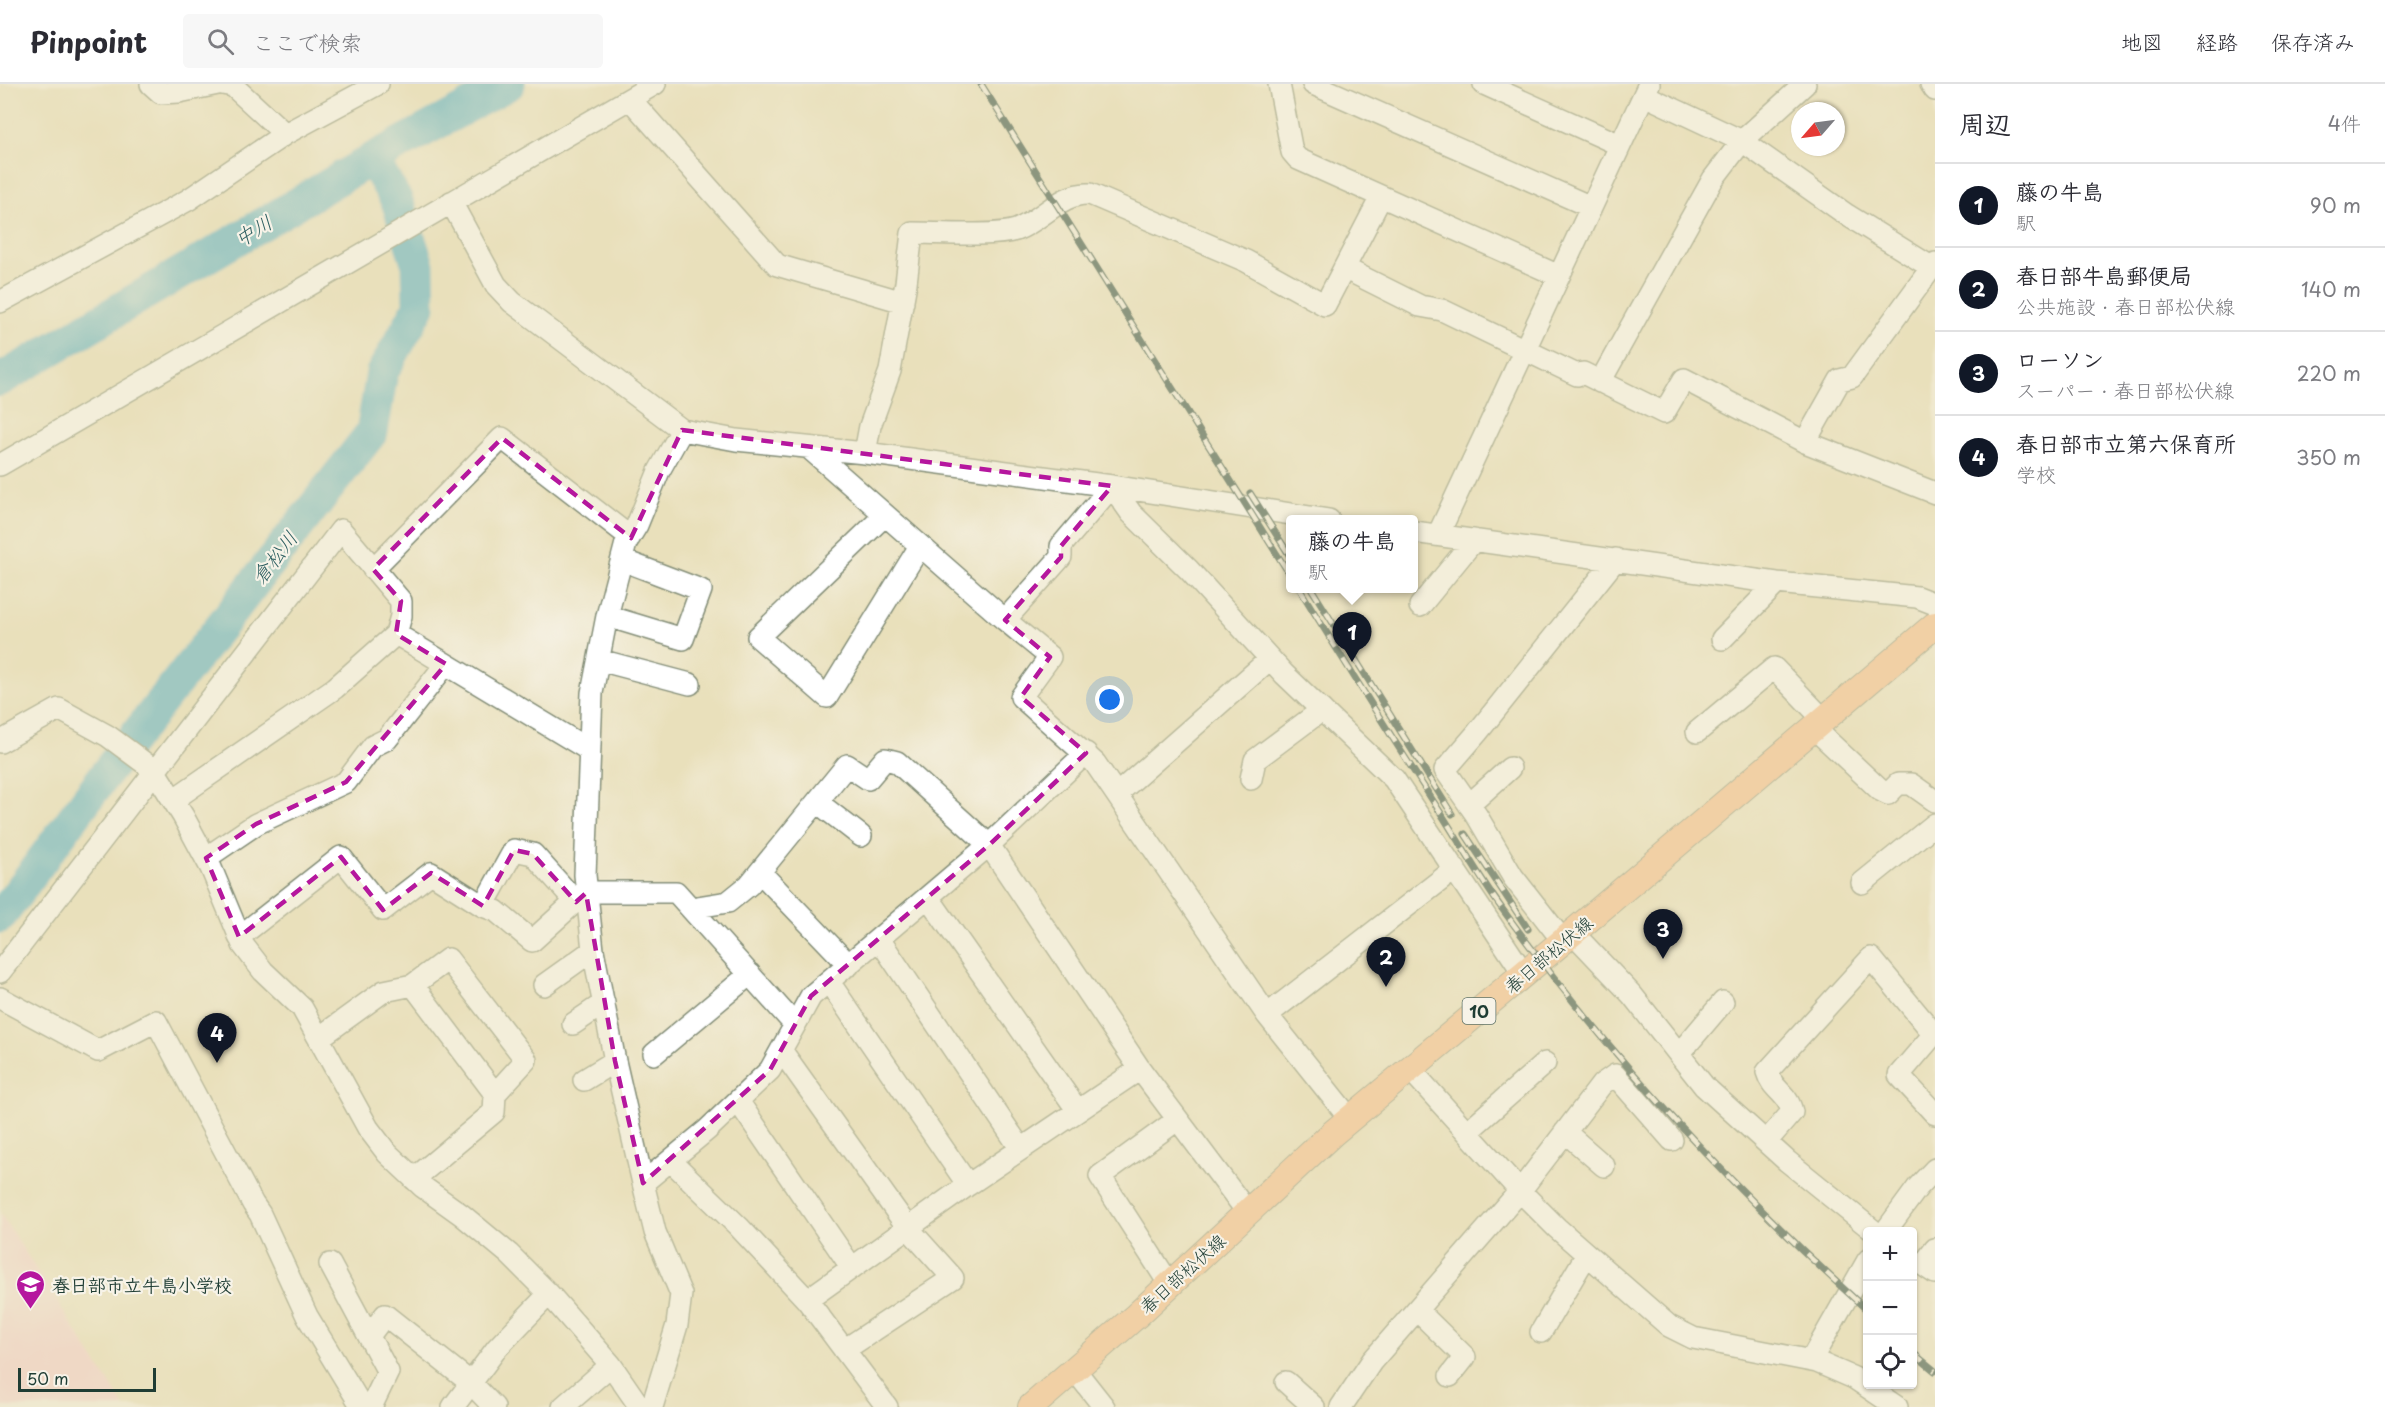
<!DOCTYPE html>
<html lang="ja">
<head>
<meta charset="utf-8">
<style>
	:root { --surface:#fff; --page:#f7f7f7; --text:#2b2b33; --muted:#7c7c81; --line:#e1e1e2; --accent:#111827 }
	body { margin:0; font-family:"Playpen Sans","Klee One",sans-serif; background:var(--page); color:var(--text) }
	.controls { position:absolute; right:18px; bottom:18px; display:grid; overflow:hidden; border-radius:6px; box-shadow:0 2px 4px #0004 }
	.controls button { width:54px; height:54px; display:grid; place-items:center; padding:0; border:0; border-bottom:2px solid var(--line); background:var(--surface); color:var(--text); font:30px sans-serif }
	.compass { position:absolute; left:1791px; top:18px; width:54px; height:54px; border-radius:50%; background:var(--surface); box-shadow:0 2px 4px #0004; rotate:242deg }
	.scale { position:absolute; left:18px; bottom:15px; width:138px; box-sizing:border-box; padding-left:6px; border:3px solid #1f3d34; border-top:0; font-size:16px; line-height:21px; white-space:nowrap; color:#1f3d34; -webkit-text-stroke:4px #f7f3e8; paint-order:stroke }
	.you { position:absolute; left:1110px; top:616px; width:21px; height:21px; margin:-15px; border:4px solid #fff; border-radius:50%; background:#1a73e8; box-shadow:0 0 0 9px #1a73e833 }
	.badge { display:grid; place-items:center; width:39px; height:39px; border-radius:50%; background:var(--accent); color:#fff; font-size:20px; font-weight:700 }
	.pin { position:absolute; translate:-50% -50px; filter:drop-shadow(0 2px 3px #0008) }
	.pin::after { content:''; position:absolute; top:32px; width:21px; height:18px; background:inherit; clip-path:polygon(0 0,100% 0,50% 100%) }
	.popup { position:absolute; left:1286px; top:431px; width:132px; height:78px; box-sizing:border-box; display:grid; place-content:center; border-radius:6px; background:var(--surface); filter:drop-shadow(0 2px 4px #0005); font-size:20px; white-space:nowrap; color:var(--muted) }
	.popup b { font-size:22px; color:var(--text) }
	.popup::after { content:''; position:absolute; left:50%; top:100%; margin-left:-12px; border:12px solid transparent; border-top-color:var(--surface) }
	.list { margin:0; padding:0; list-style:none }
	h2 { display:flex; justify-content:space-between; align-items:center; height:78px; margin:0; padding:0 24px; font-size:26px }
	h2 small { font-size:20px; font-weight:400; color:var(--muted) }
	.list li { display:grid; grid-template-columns:39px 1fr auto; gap:18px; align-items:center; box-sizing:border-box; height:84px; padding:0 24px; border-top:2px solid var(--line) }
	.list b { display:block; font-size:22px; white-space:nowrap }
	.list p { margin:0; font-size:20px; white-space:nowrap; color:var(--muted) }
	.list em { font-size:20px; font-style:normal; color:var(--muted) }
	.icon { flex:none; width:33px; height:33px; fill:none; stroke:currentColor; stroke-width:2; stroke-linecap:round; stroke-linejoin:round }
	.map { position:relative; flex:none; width:1935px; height:1323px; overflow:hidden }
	header { display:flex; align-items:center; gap:36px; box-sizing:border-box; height:84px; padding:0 30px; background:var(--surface); border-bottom:2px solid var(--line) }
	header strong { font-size:28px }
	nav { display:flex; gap:33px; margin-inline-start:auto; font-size:21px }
	.search { width:420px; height:54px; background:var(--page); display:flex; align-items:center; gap:15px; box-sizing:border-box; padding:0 21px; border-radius:6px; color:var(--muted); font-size:22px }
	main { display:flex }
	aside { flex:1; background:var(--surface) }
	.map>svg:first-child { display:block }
	.built { fill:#f7cfd1 }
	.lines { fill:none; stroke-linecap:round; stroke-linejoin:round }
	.river { stroke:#49acc8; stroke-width:33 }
	.minor-casing { stroke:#848e78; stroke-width:24 }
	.major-casing { stroke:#848e78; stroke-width:28 }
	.minor { stroke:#fff; stroke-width:21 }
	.major { stroke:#fabc8b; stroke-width:26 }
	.rail-casing { stroke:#1f3d34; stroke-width:7 }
	.rail { stroke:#f7f3e8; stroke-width:4.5; stroke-dasharray:14; stroke-linecap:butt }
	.marked { fill:none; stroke:#b5179e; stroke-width:4.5; stroke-dasharray:12 8; stroke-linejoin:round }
	.labels { text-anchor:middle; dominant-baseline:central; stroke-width:4.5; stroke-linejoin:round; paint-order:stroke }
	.shield { fill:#f7f3e8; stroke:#60746a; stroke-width:1.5 }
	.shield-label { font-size:16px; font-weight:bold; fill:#1f3d34 }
	.street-label { font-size:18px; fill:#1f3d34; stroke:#f7f3e8 }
	.poi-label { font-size:18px; font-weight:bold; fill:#1f3d34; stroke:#f7f3e8; text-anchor:start }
	.water-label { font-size:20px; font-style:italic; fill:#2c5e60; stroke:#f7f3e8 }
</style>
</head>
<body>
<header>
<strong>Pinpoint</strong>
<div class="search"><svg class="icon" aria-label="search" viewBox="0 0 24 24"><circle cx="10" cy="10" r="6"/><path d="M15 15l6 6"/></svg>ここで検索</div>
<nav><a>地図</a><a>経路</a><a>保存済み</a></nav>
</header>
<main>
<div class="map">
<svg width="1935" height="1323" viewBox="0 0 1935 1323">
	<rect width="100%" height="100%" fill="#f7f3e8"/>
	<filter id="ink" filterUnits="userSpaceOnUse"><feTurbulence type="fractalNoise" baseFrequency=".0167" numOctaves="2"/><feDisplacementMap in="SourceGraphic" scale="12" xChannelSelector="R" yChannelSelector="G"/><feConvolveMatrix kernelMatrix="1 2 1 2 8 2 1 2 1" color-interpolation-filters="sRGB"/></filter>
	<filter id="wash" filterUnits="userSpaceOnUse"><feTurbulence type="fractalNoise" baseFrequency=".008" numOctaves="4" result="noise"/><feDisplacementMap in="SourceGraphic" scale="24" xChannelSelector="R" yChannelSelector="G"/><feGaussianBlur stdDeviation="1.35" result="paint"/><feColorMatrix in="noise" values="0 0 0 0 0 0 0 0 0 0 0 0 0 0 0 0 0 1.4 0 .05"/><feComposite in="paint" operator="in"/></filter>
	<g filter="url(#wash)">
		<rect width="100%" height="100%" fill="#e9e0bb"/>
		<path class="built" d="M0,1129L125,1323H0Z"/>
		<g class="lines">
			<path class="river" d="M0,296L372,75L509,0
				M0,833L106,689L372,348L382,289L419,223L418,181L397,117L372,75"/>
		</g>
	</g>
	<g filter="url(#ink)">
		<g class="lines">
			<defs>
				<path id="minor" d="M151,0L161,9L179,8L218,0
					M222,0L233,2L285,50
					M1279,0L1292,68L1298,75L1559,192
					M1313,0L1591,123
					M1484,0L1620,61
					M1931,0L1935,6
					M1644,11L1742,57L1847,131L1931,183
					M630,15L777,181L903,218
					M451,118L496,201L512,218L682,346L736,356L865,369L1112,402L1329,436
					M1344,184L1420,222L1442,226L1577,291L1583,289L1664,329L1684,295L1805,358L1935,409
					M0,218L188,116L285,50L378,0
					M1600,298L1713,95L1742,57L1805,0
					M1805,358L1840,296L1852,293L1935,179
					M809,364L1005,536
					M865,369L870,342L890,287L906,199L912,149C938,149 993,153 1016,146C1043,136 1061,108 1090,110L1246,177L1325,221L1381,113
					M0,381L655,0
					M1112,402L1061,462V473L1005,536L1050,573L1021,613L1095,679L1267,931L1350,1035
					M1112,402L1131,429L1189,486L1284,590L1394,695L1524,890
					M885,431L758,553L827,613L920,462
					M1414,448L1777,499L1917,513L1935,520
					M1438,451L1649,0
					M373,485L502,354L630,453
					M1420,522L1474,456
					M607,532L683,555L701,506L622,476
					M396,550L589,666
					M1722,555L1777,499
					M599,576L690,600
					M1814,644L1880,706L1888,710L1898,700H1911L1935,717
					M1697,648L1774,584L1823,635
					M0,658L59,625L108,652L154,686L183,732L211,784L243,861L263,887L302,924L368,1044L387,1069L423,1103L462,1131L509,1170L549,1210L611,1281L640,1323
					M1251,695L1255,676L1322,626
					M1117,710L1270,575
					M817,718L861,752
					M1469,721L1510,684
					M206,774L256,740L346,698L373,662L387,655L446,580
					M760,788L849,881
					M1862,799L1935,740
					M928,813L1078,1027
					M483,822L514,766L533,770L576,818
					M691,824L728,818L749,801L847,681L868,695L885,675L897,678L989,761L1140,985L1248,1129
					M1573,849L1632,911L1704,1002L1787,1077L1875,1148
					M239,853L341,773L383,826L431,789L483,822L496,827L532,857L586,808H676L795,941
					M879,855L1021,1065
					M1563,857L1513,793L1477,732L1445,686L1477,649L1616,475
					M0,888L341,446L401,517V532L396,550L335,604L173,716
					M829,898L968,1101
					M413,901L495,1010L494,1028L414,1095
					M544,901L593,866
					M0,914L98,967L156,937L253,1120L260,1130L307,1232L362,1323
					M1267,931L1455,785
					M573,940L604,919
					M319,954L384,907L413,901L448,875L526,976L495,1010
					M781,966L908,1144L953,1194L844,1266
					M654,970L750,890
					M1679,970L1723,918
					M1410,985L1520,1107L1557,1144L1669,1242L1693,1254L1817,1278L1854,1294L1897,1323
					M584,996L615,977
					M738,1017L852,1184
					M1467,1048L1545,979
					M1565,1048L1604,1082
					M1766,1058L1792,1028C1788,1009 1772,1006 1767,988L1871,874L1934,950L1899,991L1935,1030
					M671,1077L739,1143L807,1216L887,1323
					M643,1099L707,1046L770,986L811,912L989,761L1086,669
					M1885,1148L1918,1103L1935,1085
					M1935,1165L1923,1181L1935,1189
					M330,1180L388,1288L371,1323
					M1170,1201L1100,1092L1177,1036
					M807,1216L968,1101L1140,985
					M1417,1226L1465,1273L1450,1292
					M1541,1248L1587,1170
					M369,1252L385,1231L471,1299L494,1323
					M1811,1276L1868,1176
					M1074,1285L1104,1323
					M1286,1298L1314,1323
					M453,1323L497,1264L549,1210
					M563,1323L611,1281
					M652,1323L677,1241L681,1210L655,1148L643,1099L615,977L593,866L585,791L592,609L607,532L626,459L637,441L659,387L682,346
					M1341,1323L1372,1277L1520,1107L1602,1000L1615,991L1672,1056"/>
				<path id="major" d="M1031,1323L1136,1232L1333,1049L1563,857L1935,541"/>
			</defs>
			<use href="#minor" class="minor-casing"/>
			<use href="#major" class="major-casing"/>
			<use href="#minor" class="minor"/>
			<use href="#major" class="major"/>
			<defs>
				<path id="rail" d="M981,0L1290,491
					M1250,409L1290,472
					M1299,504C1344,577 1389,649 1435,720C1458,755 1478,792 1503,826C1609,972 1734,1106 1868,1227
					M1311,504L1452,730
					M1465,750L1528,845
					M1912,1268L1935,1287"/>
			</defs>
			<use href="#rail" class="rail-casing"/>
			<use href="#rail" class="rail"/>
		</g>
	</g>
	<path d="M0 0H1935V1323H0ZM682,346L1112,402L1061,462V473L1005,536L1050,573L1021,613L1086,669L989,761L811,912L770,986L643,1099L615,977L586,809L576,818L533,770L514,766L483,822L431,789L383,826L341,773L239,853L206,774L256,740L346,698L446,580L396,550L401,517L373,485L502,354L631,454Z" fill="#e9e0bb" fill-opacity=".55" fill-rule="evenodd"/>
	<path class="marked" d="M682,346L1112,402L1061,462V473L1005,536L1050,573L1021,613L1086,669L989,761L811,912L770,986L643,1099L615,977L586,809L576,818L533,770L514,766L483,822L431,789L383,826L341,773L239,853L206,774L256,740L346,698L446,580L396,550L401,517L373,485L502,354L631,454Z"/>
	<defs>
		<symbol id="school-pin" viewBox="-11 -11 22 30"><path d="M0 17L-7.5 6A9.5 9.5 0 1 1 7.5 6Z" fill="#b5179e" stroke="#f7f3e8"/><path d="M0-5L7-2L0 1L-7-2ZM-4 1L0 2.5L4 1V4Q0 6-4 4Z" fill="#fff"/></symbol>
	</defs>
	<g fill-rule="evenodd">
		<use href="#school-pin" x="14" y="1184" width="33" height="45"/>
	</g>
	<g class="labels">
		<rect class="shield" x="1462.5" y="914" width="33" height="26" rx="4.5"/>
		<g class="shield-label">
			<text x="1479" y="927">10</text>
		</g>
		<g class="street-label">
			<text transform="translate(1548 870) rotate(-40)">春日部松伏線</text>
			<text transform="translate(1182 1189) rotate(-42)">春日部松伏線</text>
		</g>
		<g class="poi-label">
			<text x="52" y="1200">春日部市立牛島小学校</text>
		</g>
		<g class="water-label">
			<text transform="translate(253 146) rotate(-31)">中川</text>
			<text transform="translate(274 473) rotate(-52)">倉松川</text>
		</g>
	</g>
</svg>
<div class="controls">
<button>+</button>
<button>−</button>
<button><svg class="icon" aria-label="locate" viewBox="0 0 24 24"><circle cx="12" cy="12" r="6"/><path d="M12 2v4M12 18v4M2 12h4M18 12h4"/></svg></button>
</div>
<svg class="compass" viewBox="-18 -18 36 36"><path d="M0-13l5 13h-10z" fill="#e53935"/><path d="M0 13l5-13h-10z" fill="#7c7c81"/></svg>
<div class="scale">50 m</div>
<div class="you"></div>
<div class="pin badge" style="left:1352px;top:578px">1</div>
<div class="popup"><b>藤の牛島</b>駅</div>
<div class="pin badge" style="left:1386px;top:903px">2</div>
<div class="pin badge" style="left:1663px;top:875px">3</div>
<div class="pin badge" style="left:217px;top:979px">4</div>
</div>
<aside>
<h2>周辺<small>4件</small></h2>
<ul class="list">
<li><span class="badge">1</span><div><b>藤の牛島</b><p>駅</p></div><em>90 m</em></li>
<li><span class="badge">2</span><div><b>春日部牛島郵便局</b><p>公共施設 · 春日部松伏線</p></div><em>140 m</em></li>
<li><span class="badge">3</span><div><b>ローソン</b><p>スーパー · 春日部松伏線</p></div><em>220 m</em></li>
<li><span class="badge">4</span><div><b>春日部市立第六保育所</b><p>学校</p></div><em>350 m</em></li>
</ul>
</aside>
</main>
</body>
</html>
